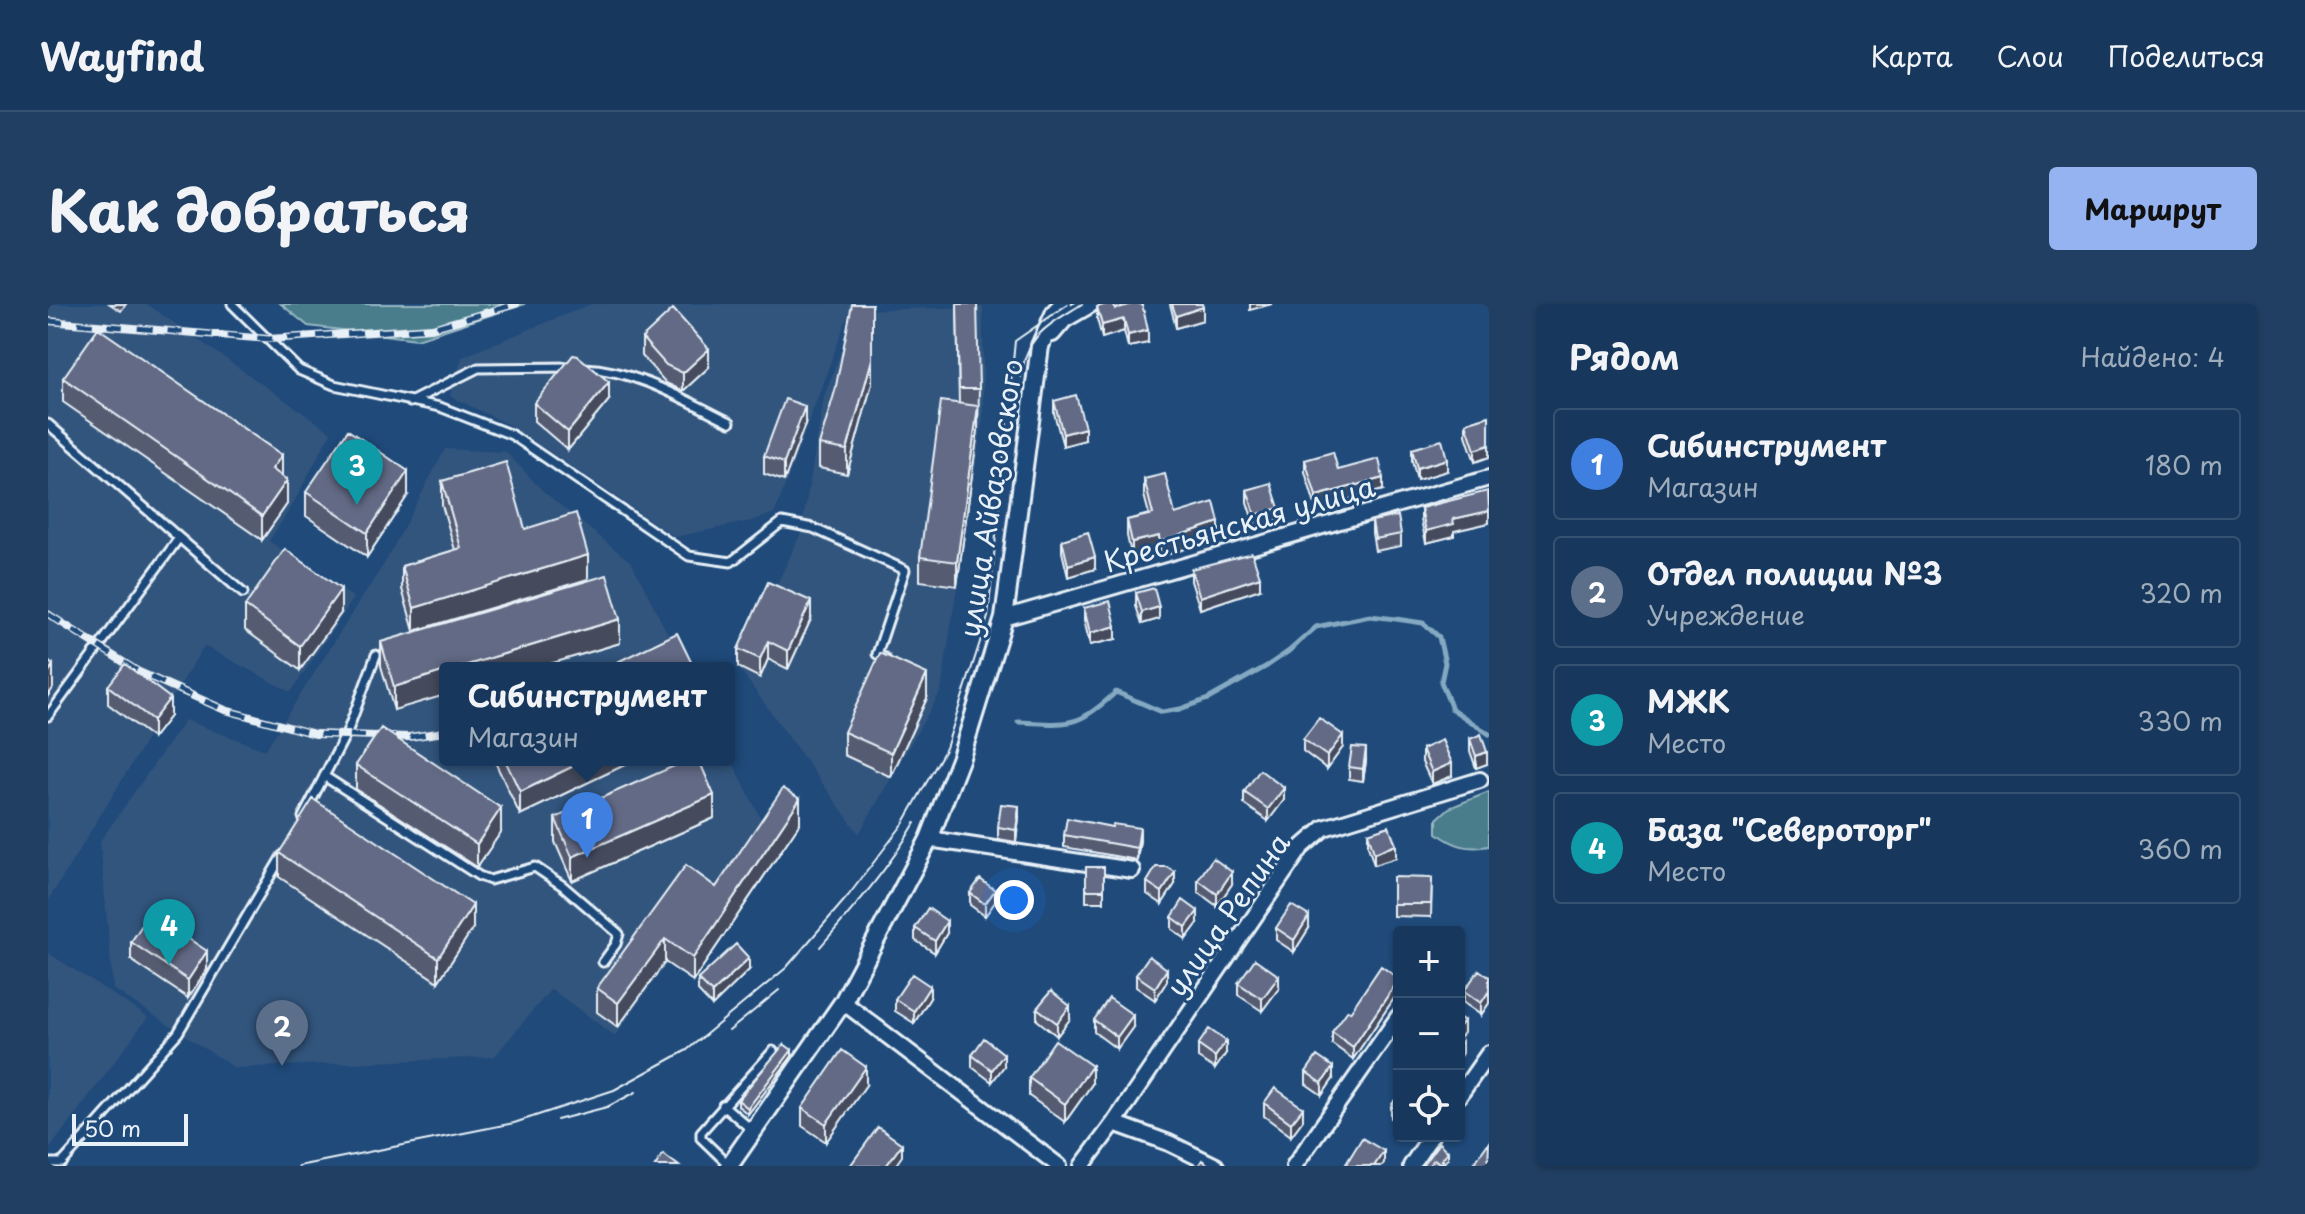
<!DOCTYPE html>
<html lang="ru">
<head>
<meta charset="utf-8">
<style>
	:root { --surface:#17385c; --page:#203f62; --text:#f1f3f6; --muted:#9eacbb; --line:#365272; --accent:#95b2f1 }
	body { margin:0; font-family:"Playpen Sans",sans-serif; background:var(--page); color:var(--text) }
	.controls { position:absolute; right:24px; bottom:24px; display:grid; overflow:hidden; border-radius:8px; box-shadow:0 2px 6px #0004 }
	.controls button { width:72px; height:72px; display:grid; place-items:center; padding:0; border:0; border-bottom:2px solid var(--line); background:var(--surface); color:var(--text); font:40px sans-serif }
	.scale { position:absolute; left:24px; bottom:20px; width:116px; box-sizing:border-box; padding-left:8px; border:4px solid #e8f1f8; border-top:0; font-size:22px; line-height:28px; white-space:nowrap; color:#e8f1f8; -webkit-text-stroke:6px #1f4a7a; paint-order:stroke }
	.you { position:absolute; left:966px; top:596px; width:28px; height:28px; margin:-20px; border:6px solid #fff; border-radius:50%; background:#1a73e8; box-shadow:0 0 0 12px #1a73e833 }
	.badge { display:grid; place-items:center; width:52px; height:52px; border-radius:50%; background:var(--accent); color:#fff; font-size:26px; font-weight:700 }
	.pin { position:absolute; translate:-50% -66px; filter:drop-shadow(0 2px 4px #0008) }
	.pin::after { content:''; position:absolute; top:42px; width:28px; height:24px; background:inherit; clip-path:polygon(0 0,100% 0,50% 100%) }
	.popup { position:absolute; left:391px; top:358px; width:296px; height:104px; box-sizing:border-box; display:grid; place-content:center; border-radius:8px; background:var(--surface); filter:drop-shadow(0 2px 6px #0005); font-size:26px; white-space:nowrap; color:var(--muted) }
	.popup b { font-size:30px; color:var(--text) }
	.popup::after { content:''; position:absolute; left:50%; top:100%; margin-left:-16px; border:16px solid transparent; border-top-color:var(--surface) }
	.list { margin:0; padding:0; list-style:none }
	h2 { display:flex; justify-content:space-between; align-items:center; height:104px; margin:0; padding:0 32px; font-size:34px }
	h2 small { font-size:26px; font-weight:400; color:var(--muted) }
	.list li { display:grid; grid-template-columns:52px 1fr auto; gap:24px; align-items:center; box-sizing:border-box; height:112px; margin:0 16px 16px; padding:0 16px; border:2px solid var(--line); border-radius:8px }
	.list b { display:block; font-size:30px; white-space:nowrap }
	.list p { margin:0; font-size:26px; white-space:nowrap; color:var(--muted) }
	.list em { font-size:26px; font-style:normal; color:var(--muted) }
	.icon { flex:none; width:44px; height:44px; fill:none; stroke:currentColor; stroke-width:2; stroke-linecap:round; stroke-linejoin:round }
	.map { position:relative; flex:none; width:1441px; height:862px; overflow:hidden; border-radius:8px }
	header { display:flex; align-items:center; gap:48px; box-sizing:border-box; height:112px; padding:0 40px; background:var(--surface); border-bottom:2px solid var(--line) }
	header strong { font-size:38px }
	nav { display:flex; gap:44px; margin-inline-start:auto; font-size:28px }
	.intro { display:flex; align-items:center; justify-content:space-between; box-sizing:border-box; height:192px; padding:0 48px }
	h1 { margin:0; font-size:56px }
	.button { padding:20px 36px; border-radius:8px; background:var(--accent); color:#111; font-size:28px; font-weight:700 }
	main { display:flex; gap:48px; padding:0 48px }
	aside { flex:1; background:var(--surface); border-radius:8px; box-shadow:0 2px 6px #0004 }
	.map>svg:first-child { display:block }
	.built { fill:#33547d }
	.green { fill:#487d8c; stroke:#98b7c2; stroke-width:2 }
	.lines { fill:none; stroke-linecap:round; stroke-linejoin:round }
	.stream { stroke:#84a9c1; stroke-width:5 }
	.service-casing { stroke:#e8f1f8; stroke-width:13 }
	.minor-casing { stroke:#e8f1f8; stroke-width:20 }
	.tertiary-casing { stroke:#e8f1f8; stroke-width:22 }
	.service { stroke:#1f4a7a; stroke-width:7 }
	.minor { stroke:#1f4a7a; stroke-width:14 }
	.tertiary { stroke:#1f4a7a; stroke-width:16 }
	.tram { stroke:#e8f1f8; stroke-width:2 }
	.rail-casing { stroke:#e8f1f8; stroke-width:8 }
	.rail { stroke:#1f4a7a; stroke-width:5; stroke-dasharray:15; stroke-linecap:butt }
	.wall { fill:#555c72; stroke:#e8f1f8; stroke-width:2 }
	.shaded-wall { fill:#454b5d; stroke:#e8f1f8; stroke-width:2 }
	.building { fill:#636b85; stroke:#e8f1f8; stroke-width:2 }
	.labels { text-anchor:middle; dominant-baseline:central; stroke-width:6; stroke-linejoin:round; paint-order:stroke }
	.street-label { font-size:28px; fill:#e8f1f8; stroke:#1f4a7a }
</style>
</head>
<body>
<header>
<strong>Wayfind</strong>
<nav><a>Карта</a><a>Слои</a><a>Поделиться</a></nav>
</header>
<div class="intro"><h1>Как добраться</h1><a class="button">Маршрут</a></div>
<main>
<div class="map">
<svg width="1441" height="862" viewBox="0 0 1441 862">
	<rect width="100%" height="100%" fill="#1f4a7a"/>
	<filter id="ink" filterUnits="userSpaceOnUse"><feTurbulence type="fractalNoise" baseFrequency=".0125" numOctaves="2"/><feDisplacementMap in="SourceGraphic" scale="16" xChannelSelector="R" yChannelSelector="G"/><feConvolveMatrix kernelMatrix="1 2 1 2 8 2 1 2 1" color-interpolation-filters="sRGB"/></filter>
	<g filter="url(#ink)">
		<path class="built" d="M0,0H99L283,128L244,202L221,237L306,294L243,388L156,342L0,597Z
			M543,0H804L727,209L703,217L627,233L465,123L402,92L414,53Z
			M935,3V115L893,387L811,530L690,363L753,229L776,93L808,6Z
			M397,145L458,148L495,187L584,259L637,364H397V456H681V451L717,523L567,732L503,685L446,753L187,764L65,685L52,537L137,416L217,446L339,255Z
			M0,649L100,713L0,847Z"/>
		<path class="green" d="M233,0H477L369,35L260,22Z
			M1441,488V542C1420,546 1406,542 1389,529V515L1401,504Z"/>
		<g class="lines">
			<path class="stream" d="M970,418C1022,420 1028,425 1068,388L1114,408L1132,405L1160,395L1219,362L1241,347L1268,323L1322,312L1348,315L1375,319L1391,333L1397,359L1393,378L1404,405L1441,430"/>
			<defs>
				<path id="service" d="M184,0L251,66L286,81L392,103L464,131L641,252L683,258L734,218L765,224L857,266L829,350L837,354
					M536,64C588,66 637,96 682,118
					M362,98L430,64L524,63
					M0,120L195,289
					M0,412L131,234
					M276,472L431,572L442,576L487,563L515,582L571,630L568,640L555,658
					M255,513L300,426L328,351
					M675,801L705,827
					M0,859H14L130,729L234,552
					M681,861L653,834V828L725,747"/>
				<path id="minor" d="M956,314L1441,174
					M881,535L1084,566
					M795,698L1011,862
					M1411,792L1441,749
					M1066,819L1121,839L1168,862
					M1034,862L1066,819L1253,544L1276,524L1432,476
					M1246,862L1351,712
					M1363,862L1383,832"/>
				<path id="tertiary" d="M1004,29L1016,15L1042,0
					M681,862L795,698L881,535L913,453L956,314L992,42L1007,8L1015,0"/>
			</defs>
			<use href="#service" class="service-casing"/>
			<use href="#minor" class="minor-casing"/>
			<use href="#tertiary" class="tertiary-casing"/>
			<use href="#service" class="service"/>
			<use href="#minor" class="minor"/>
			<use href="#tertiary" class="tertiary"/>
			<path class="tram" d="M973,73C978,30 1001,21 1034,0
				M772,643C806,604 841,564 867,519
				M681,727L731,686
				M509,816L559,803L588,788
				M250,862L466,819L566,786L639,746L738,664L800,592L855,520L898,444L940,313L967,37L1020,0"/>
			<defs>
				<path id="rail" d="M0,17L221,35L384,24L468,0
					M0,310L91,368L177,406L267,430L361,433L397,428"/>
			</defs>
			<use href="#rail" class="rail-casing"/>
			<use href="#rail" class="rail"/>
		</g>
		<path class="wall" d="M62,0H78L73,7Z
			M909,0L931,85L930,126L909,282L872,277V253L911,100Z
			M1122,0H1154L1155,16L1128,24Z
			M1049,3L1067,5L1100,39L1080,43L1076,27L1054,34L1049,15Z
			M594,34L661,63L635,87L618,79L594,52Z
			M15,74L239,200L214,236L15,98Z
			M824,79L799,170L771,164V141Z
			M561,96L520,146L486,117V99Z
			M1006,97L1037,136L1015,142L1006,109Z
			M1441,112V153L1427,158L1418,131V119Z
			M757,120L736,177L716,170V152Z
			M1364,145L1399,167L1369,176L1364,157Z
			M1257,156L1290,166L1335,186L1268,204L1257,168Z
			M1096,175L1127,210L1171,234L1112,253L1111,247L1084,254L1079,232V216L1101,210L1096,191Z
			M394,177L477,225L540,275L366,327L354,285V262L407,246L394,201Z
			M1199,186L1231,216L1207,223L1199,198Z
			M258,188L360,191L319,253L258,212Z
			M1441,189V219L1406,227V232L1378,239L1373,216V204Z
			M1324,217L1353,230V242L1327,247L1324,229Z
			M1014,236L1047,265L1020,273L1014,248Z
			M1143,265L1212,285L1152,305L1143,277Z
			M1088,289L1111,315L1094,320L1088,302Z
			M197,302L293,309L252,366L197,326Z
			M1036,304L1068,335L1042,341L1036,316Z
			M763,315L740,365L720,355L712,374L690,363V345Z
			M333,338L572,339L488,364H397L346,406L333,362Z
			M60,382L122,412L105,434L60,400Z
			M879,394L843,473L796,451V428Z
			M1255,435L1295,443L1279,465L1255,447Z
			M1422,435L1439,460L1428,464L1422,447Z
			M1374,445L1404,472L1384,480L1374,458Z
			M446,456H587L472,511Z
			M1318,457L1315,477L1301,475V463Z
			M308,461L453,528L429,563L308,485Z
			M1196,488L1236,496L1220,517L1196,500Z
			M507,514H666L524,577L507,538Z
			M971,514L968,538L950,535V523Z
			M752,519L645,677L617,658L570,723L549,708V684L668,583Z
			M1320,529L1348,554L1326,561L1320,542Z
			M1016,531L1092,536L1089,556L1016,543Z
			M231,549L425,624L390,678L231,573Z
			M1038,563H1056V598H1038Z
			M1384,574L1383,613L1345,612V600Z
			M1150,576L1184,580L1169,602L1150,588Z
			M1099,578L1127,580L1114,600L1099,590Z
			M922,589L947,598L937,612L922,601Z
			M1124,613L1150,619L1138,635L1124,625Z
			M867,624L899,629L887,649L867,636Z
			M1228,624H1261L1246,648L1228,636Z
			M83,638L159,665L140,694L83,656Z
			M701,666L664,702L650,687V675Z
			M1088,671L1119,677L1107,696L1088,683Z
			M1441,673V699L1433,711L1416,699V687Z
			M1351,674V687L1305,755L1284,740V728L1302,708Z
			M1190,679L1231,684L1214,707L1190,691Z
			M882,694L866,719L847,707V695Z
			M989,704L1022,715L1009,732L989,716Z
			M1046,716L1085,723L1069,745L1046,728Z
			M1150,741L1178,749L1167,765L1150,754Z
			M924,751L956,762L944,778L924,763Z
			M744,752L700,810L690,802V796Z
			M1258,768L1285,775L1274,791L1258,780Z
			M981,774L1044,780L1017,818L981,792Z
			M818,781L778,838L754,822V804Z
			M1351,790V820L1343,814V802Z
			M1216,799L1255,816L1243,832L1216,812Z"/>
		<path class="shaded-wall" d="M1202,0H1224L1202,6Z
			M1155,3V16L1128,24V12Z
			M1076,15V27L1054,34V21Z
			M1100,26V39L1080,43V31Z
			M661,45V63L635,87V69Z
			M824,55V79L799,170V146Z
			M561,78V96L520,146V128Z
			M757,102V120L736,177V159Z
			M930,102V126L909,282V258Z
			M1037,124V136L1015,142V130Z
			M1441,141V153L1427,158V146Z
			M234,151V174L224,165Z
			M1399,155V167L1369,176V164Z
			M360,167V191L319,253V229Z
			M1335,174V186L1268,204V192Z
			M239,176V200L214,236V212Z
			M1231,204V216L1207,223V211Z
			M1441,207V219L1406,227V232L1378,239V227L1405,215Z
			M1171,218V234L1112,253V238Z
			M1111,232V247L1084,254V238Z
			M540,251V275L366,327V304Z
			M1047,253V265L1020,273V261Z
			M1212,273V285L1152,305V293Z
			M293,285V309L252,366V342Z
			M763,297V315L740,365V347Z
			M1111,303V315L1094,320V308Z
			M572,315V339L488,364H409Z
			M1068,322V335L1042,341V329Z
			M720,337V355L712,374V355Z
			M5,361V384L0,392V369Z
			M397,367V391L346,406V383Z
			M879,370V394L843,473V449Z
			M122,394V412L105,434V416Z
			M1295,431V443L1279,465V452Z
			M1318,444V457L1315,477V465Z
			M1439,448V460L1428,464V452Z
			M538,456H587L472,511V488Z
			M1404,459V472L1384,480V468Z
			M1236,484V496L1220,517V505Z
			M666,491V514L524,577V553Z
			M752,495V519L645,677V654Z
			M971,502V514L968,538V526Z
			M453,504V528L429,563V540Z
			M1092,524V536L1089,556V544Z
			M1348,541V554L1326,561V549Z
			M1127,568V580L1114,600V588Z
			M1184,568V580L1169,602V590Z
			M947,586V598L937,612V600Z
			M425,601V624L390,678V654Z
			M1150,607V619L1138,635V623Z
			M1261,612V624L1246,648V636Z
			M899,617V629L887,649V637Z
			M617,635V658L570,723V699Z
			M159,647V665L140,694V676Z
			M701,654V666L664,702V689Z
			M1119,665V677L1107,696V684Z
			M1231,672V684L1214,707V695Z
			M1351,675V687L1305,755V743Z
			M882,682V694L866,719V707Z
			M1441,687V699L1433,711V699Z
			M1022,702V715L1009,732V719Z
			M1085,711V723L1069,745V733Z
			M1416,717V729L1411,735V723Z
			M1178,737V749L1167,765V753Z
			M1414,737V749L1411,754V741Z
			M744,746V752L700,810V804Z
			M956,750V762L944,778V766Z
			M1044,762V780L1017,818V800Z
			M818,763V781L778,838V820Z
			M1285,763V775L1274,791V779Z
			M1255,804V816L1243,832V819Z
			M854,840V852L847,862H838Z
			M1336,847V859L1334,862H1326Z
			M1400,848V854L1395,860V862H1392L1393,856Z"/>
		<path class="building" d="M804,0H824V55L799,146L771,141L787,87Z
			M909,0H929L931,85H911Z
			M1059,0H1066L1067,5L1085,0H1094L1100,26L1080,31L1076,15L1054,21L1049,3Z
			M1124,0H1154L1155,3L1128,12Z
			M625,5L661,45L635,69L618,61L594,34Z
			M50,24L234,151L224,165L239,176L214,212L15,74Z
			M525,51L530,52L561,78L520,128L486,99Z
			M1028,91L1037,124L1015,130L1006,97Z
			M737,95L757,102L736,159L716,152Z
			M893,97L930,102L909,258L872,253Z
			M1441,112V141L1427,146L1418,119Z
			M300,126L360,167L319,229L258,188Z
			M1394,136L1399,155L1369,164L1364,145Z
			M1285,148L1290,166L1331,155L1335,174L1268,192L1257,156Z
			M458,158L477,225L528,209L540,251L366,304L354,262L413,244L394,177Z
			M1117,170L1127,210L1166,198L1171,218L1112,238L1111,232L1084,238L1079,216L1105,210L1096,175Z
			M1223,179L1231,204L1207,211L1199,186Z
			M1440,187L1441,207L1405,215L1406,220L1378,227L1373,204Z
			M1350,212L1353,230L1327,235L1324,217Z
			M1040,228L1047,253L1020,261L1014,236Z
			M237,245L293,285L252,342L197,302Z
			M1204,249L1212,273L1152,293L1143,265Z
			M559,271L572,315L409,364H397V367L346,383L333,338Z
			M720,278L763,297L740,347L720,337L712,355L690,345Z
			M1106,284L1111,303L1094,308L1088,289Z
			M1062,297L1068,322L1042,329L1036,304Z
			M629,329L646,364H557Z
			M832,349L879,370L843,449L796,428Z
			M0,357L5,361L0,369Z
			M77,360L122,394L105,416L60,382Z
			M1271,414L1295,431L1279,452L1255,435Z
			M333,424L453,504L429,540L308,461Z
			M1433,430L1439,448L1428,452L1422,435Z
			M1394,436L1404,459L1384,468L1374,445Z
			M1304,443L1318,444L1315,465L1301,463Z
			M457,456H538L472,488Z
			M640,456H651L666,491L524,553L507,514Z
			M1212,466L1236,484L1220,505L1196,488Z
			M735,484L752,495L645,654L617,635L570,699L549,684L638,561L668,583Z
			M265,495L425,601L390,654L231,549Z
			M953,500L971,502L968,526L950,523Z
			M1019,514L1064,523L1065,520L1092,524L1089,544L1016,531Z
			M1341,522L1348,541L1326,549L1320,529Z
			M1165,554L1184,568L1169,590L1150,576Z
			M1038,563H1056V586H1038Z
			M1108,563H1119L1127,568L1114,588L1099,578Z
			M1345,573L1384,574L1383,600H1345Z
			M932,575L947,586L937,600L922,589Z
			M1135,596L1150,607L1138,623L1124,613Z
			M1243,601L1261,612L1246,636L1228,624Z
			M880,604L899,617L887,637L867,624Z
			M102,609L159,647L140,676L83,638Z
			M688,640L701,654L664,689L650,675Z
			M1101,652L1119,665L1107,684L1088,671Z
			M1207,655L1231,672L1214,695L1190,679Z
			M1333,662L1351,675L1305,743L1284,728L1300,706L1302,708Z
			M1431,666L1441,673V687L1433,699L1416,687Z
			M864,670L882,682L866,707L847,695Z
			M1003,687L1022,702L1009,719L989,704Z
			M1061,694L1085,711L1069,733L1046,716Z
			M1411,713L1416,717L1411,723Z
			M1161,725L1178,737L1167,753L1150,741Z
			M936,734L956,750L944,766L924,751Z
			M1007,736L1044,762L1017,800L981,774Z
			M736,740L744,746L700,804L690,796Z
			M794,746L818,763L778,820L754,804Z
			M1269,752L1285,763L1274,779L1258,768Z
			M1227,784L1255,804L1243,819L1216,799Z
			M1351,790V808L1343,802Z
			M830,823L854,840L838,862H802Z
			M1314,834L1336,847L1326,862H1301L1298,860Z
			M1441,838L1440,862H1424Z
			M1391,839L1400,848L1393,856L1395,857L1393,860L1386,855L1381,862H1374Z
			M615,850L631,862H607Z
			M1386,855L1395,862H1381Z
			M1154,856L1162,862H1150Z"/>
	</g>
	<g class="labels">
		<g class="street-label">
			<text transform="translate(942 194) rotate(-81)">улица Айвазовского</text>
			<text transform="translate(1191 219) rotate(-16)">Крестьянская улица</text>
			<text transform="translate(1179 610) rotate(-55)">улица Репина</text>
		</g>
	</g>
</svg>
<div class="controls">
<button>+</button>
<button>−</button>
<button><svg class="icon" aria-label="locate" viewBox="0 0 24 24"><circle cx="12" cy="12" r="6"/><path d="M12 2v4M12 18v4M2 12h4M18 12h4"/></svg></button>
</div>
<div class="scale">50 m</div>
<div class="you"></div>
<div class="pin badge" style="left:539px;top:554px;background:#3f7fe0">1</div>
<div class="popup"><b>Сибинструмент</b>Магазин</div>
<div class="pin badge" style="left:234px;top:762px;background:#5c6f8a">2</div>
<div class="pin badge" style="left:309px;top:201px;background:#0f9aa8">3</div>
<div class="pin badge" style="left:121px;top:661px;background:#0f9aa8">4</div>
</div>
<aside>
<h2>Рядом<small>Найдено: 4</small></h2>
<ul class="list">
<li><span class="badge" style="background:#3f7fe0">1</span><div><b>Сибинструмент</b><p>Магазин</p></div><em>180 m</em></li>
<li><span class="badge" style="background:#5c6f8a">2</span><div><b>Отдел полиции №3</b><p>Учреждение</p></div><em>320 m</em></li>
<li><span class="badge" style="background:#0f9aa8">3</span><div><b>МЖК</b><p>Место</p></div><em>330 m</em></li>
<li><span class="badge" style="background:#0f9aa8">4</span><div><b>База &quot;Североторг&quot;</b><p>Место</p></div><em>360 m</em></li>
</ul>
</aside>
</main>
</body>
</html>
